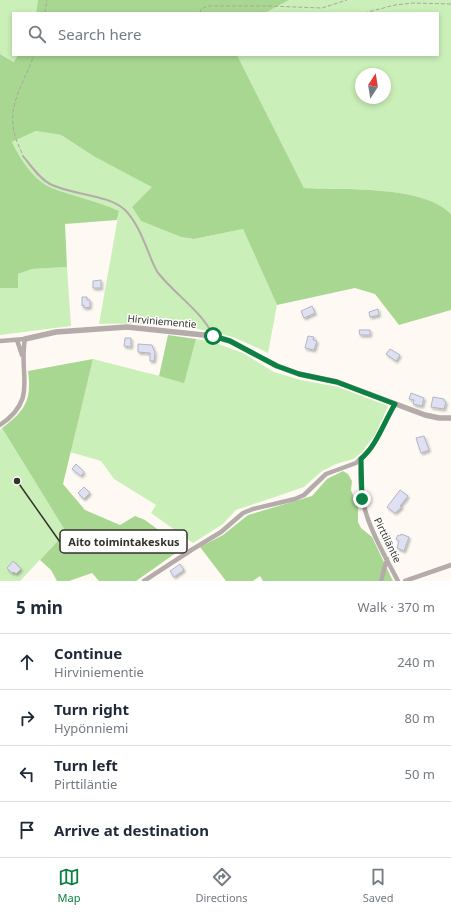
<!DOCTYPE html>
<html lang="en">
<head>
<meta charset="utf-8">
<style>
	:root { --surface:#fff; --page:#f2f2f3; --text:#1f2937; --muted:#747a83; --line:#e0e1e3; --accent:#0b8043 }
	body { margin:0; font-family:"Noto Sans",sans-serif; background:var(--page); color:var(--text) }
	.compass { position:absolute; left:355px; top:68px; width:36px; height:36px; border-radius:50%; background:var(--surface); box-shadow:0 2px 6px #0003; rotate:12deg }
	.stop { position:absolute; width:12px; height:12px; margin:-9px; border:3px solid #0b8043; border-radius:50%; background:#fff }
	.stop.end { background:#0b8043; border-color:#fff; box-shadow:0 1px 4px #0008 }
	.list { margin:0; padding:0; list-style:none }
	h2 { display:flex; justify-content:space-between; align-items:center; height:52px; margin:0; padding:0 16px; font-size:17px }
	h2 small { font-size:13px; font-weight:400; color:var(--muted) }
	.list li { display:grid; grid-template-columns:26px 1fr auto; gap:12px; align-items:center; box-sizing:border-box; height:56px; padding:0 16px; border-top:1px solid var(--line) }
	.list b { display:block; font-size:15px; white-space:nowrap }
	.list p { margin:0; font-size:13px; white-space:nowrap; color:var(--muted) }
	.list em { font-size:13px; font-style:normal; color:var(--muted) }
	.icon { flex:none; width:22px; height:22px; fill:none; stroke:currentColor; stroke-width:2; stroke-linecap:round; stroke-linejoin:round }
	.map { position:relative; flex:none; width:451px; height:581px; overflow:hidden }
	.search { position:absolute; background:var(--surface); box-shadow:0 2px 6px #0003; left:12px; right:12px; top:12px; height:44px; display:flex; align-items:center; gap:10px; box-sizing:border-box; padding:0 14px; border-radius:0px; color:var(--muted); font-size:15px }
	.sheet { height:276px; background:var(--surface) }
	nav { display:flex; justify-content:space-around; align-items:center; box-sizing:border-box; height:56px; border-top:1px solid var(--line); background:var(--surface); font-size:11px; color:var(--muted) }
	nav a { display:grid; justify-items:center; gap:2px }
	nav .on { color:var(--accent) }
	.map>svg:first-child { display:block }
	.green { fill:#caefb8; fill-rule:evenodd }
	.forest { fill:#a8d791 }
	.building { fill:#dfe0f2; stroke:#b4b5c6; filter:url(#shadow) }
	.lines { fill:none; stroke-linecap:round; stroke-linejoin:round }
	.path { stroke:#aba7a1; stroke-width:1; stroke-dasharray:4 2; stroke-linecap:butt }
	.service { stroke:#b5abaa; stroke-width:2 }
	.minor { stroke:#b5abaa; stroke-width:4.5 }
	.tertiary { stroke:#b5abaa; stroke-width:5.5 }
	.route { stroke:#0b8043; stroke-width:5 }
	.labels { text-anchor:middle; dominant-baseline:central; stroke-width:3; stroke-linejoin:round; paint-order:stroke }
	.street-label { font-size:10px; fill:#35312b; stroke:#fff }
	.leader { fill:none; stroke:#35312b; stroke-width:1.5 }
	.callout-dot { fill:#35312b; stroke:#fff; stroke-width:1.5 }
	.callout { fill:#fff; stroke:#35312b; stroke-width:1.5 }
	.callout-label { font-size:11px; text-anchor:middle; font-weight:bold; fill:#35312b }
</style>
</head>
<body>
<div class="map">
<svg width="451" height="581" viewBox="0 0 451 581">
	<defs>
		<filter id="shadow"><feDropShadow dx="1.5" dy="2" stdDeviation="1" flood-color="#0004"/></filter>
	</defs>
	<rect width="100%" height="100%" fill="#fefaf3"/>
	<path class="green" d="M0,0H38L36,13H13V55H18L15,62L0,54Z
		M289,0H451V214C424,185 343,190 304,188L237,55H438V13H265ZM361,74H385V98H361Z
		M36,131L61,135L95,157L153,187L132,207L141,221L181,237L194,239L243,229L277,305L268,353C253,346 238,338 222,334C183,324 139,323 99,324L119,211C97,201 73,197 52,188C33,180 21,160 12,142Z
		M67,267L71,326L0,335V288H18V274L32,269Z
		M196,339L216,343L243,353L274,372L301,380L338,387L388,406L375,435L361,453L353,459L336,464L322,471L304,487L236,510L223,524L193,543L151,513L156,505L114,479L101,461L70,452L93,359L183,382Z
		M2,428L66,532L20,581H0V430Z"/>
	<path class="forest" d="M38,0H289L265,13H36Z
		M0,54L14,62L18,55H237L304,188C343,190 424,185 451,214V310L399,325L375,294L355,288L277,305L243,229L194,239L181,237L141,221L132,207L152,187L95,157L61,135L36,131L12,142C21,160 33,180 52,188C74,197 98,201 119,211L117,220L65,224L67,267L32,269L18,274V288H0Z
		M168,335L196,339L184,383L159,376Z
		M93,359L63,484L85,510L120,525L135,516L145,520L183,548L136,581H99L92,573L69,581H57L51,570L40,560L66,532L2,428C25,411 32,400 28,371Z
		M343,471L348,474L352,481L351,490L358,508V522L361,528L372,537L393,581H263L260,576L253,581H226L200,547L223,535L248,515L312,496L327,479Z"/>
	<path class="building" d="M101,280V288H93V281Z
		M82,297H87V300H90V307L84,308V305L82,306Z
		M312,306L315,313L304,318L301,311Z
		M378,309L379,315L370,317L369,312Z
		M359,330H370V335H360Z
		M308,336L314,337L313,340L317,341L314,350L305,348Z
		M125,338H131V347L124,346Z
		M138,344L152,345L155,353L154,361H150V353L138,352Z
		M390,349L400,355L396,361L386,354Z
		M411,393L424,398L422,406L413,404L414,400L409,399Z
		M433,397L444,399V401L446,402L444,409L431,407Z
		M424,436L429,450L421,453L416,438Z
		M76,464L84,472L81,476L72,469Z
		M84,487L90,493L84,499L78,493Z
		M400,490L408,496L400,506L402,507L395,513L387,507Z
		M401,534L409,537L404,551L397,548L399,541L396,539L398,535L400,536Z
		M13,561L21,569L16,574L14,572L12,573L7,568Z
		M180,564L184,570L174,577L170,571Z"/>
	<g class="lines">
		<path class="path" d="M45,13L47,0
			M200,13L201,9L208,6H268L322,8L347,0
			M364,13L395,5L413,3L451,4
			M22,153C1,112 20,93 34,55"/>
		<path class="service" d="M23,156C31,166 39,178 50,184C71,195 108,194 125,210C138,223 145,244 152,261C154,265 156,271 159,274C176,295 201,311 213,335"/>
		<path class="minor" d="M17,340L22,355
			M0,341L25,339C18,375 39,399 0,425
			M361,459C356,509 376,539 398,581
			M144,581L193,549L221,532L243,513L253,509L295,499L304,495L326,474L356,463L372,447L395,404
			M381,581L387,559
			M405,581L451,565"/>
		<path class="tertiary" d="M25,339L56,332L127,327L213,336L230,341L277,366L299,374L337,382L425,415L439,418H451"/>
	</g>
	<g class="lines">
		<path class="route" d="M213,336L230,341L277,366L299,374L337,382L395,404C384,422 377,445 361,459L362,499"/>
	</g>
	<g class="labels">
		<g class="street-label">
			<text transform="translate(162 321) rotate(5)">Hirviniementie</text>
			<text transform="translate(388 540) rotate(64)">Pirttiläntie</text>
		</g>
	</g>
	<path class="leader" d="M17 481L60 542"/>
	<circle class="callout-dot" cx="17" cy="481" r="4"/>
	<rect class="callout" x="60" y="530" width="127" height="23" rx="4"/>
	<g class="callout-label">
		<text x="124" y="546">Aito toimintakeskus</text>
	</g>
</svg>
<svg class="compass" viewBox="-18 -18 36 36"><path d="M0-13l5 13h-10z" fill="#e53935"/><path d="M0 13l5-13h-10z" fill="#747a83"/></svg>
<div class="stop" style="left:213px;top:336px"></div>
<div class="stop end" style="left:362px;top:499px"></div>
<div class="search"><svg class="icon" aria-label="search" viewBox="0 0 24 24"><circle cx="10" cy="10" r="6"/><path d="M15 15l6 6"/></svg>Search here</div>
</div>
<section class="sheet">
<h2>5 min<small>Walk · 370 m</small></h2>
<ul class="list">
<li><svg class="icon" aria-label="ahead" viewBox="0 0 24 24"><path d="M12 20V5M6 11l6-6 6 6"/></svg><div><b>Continue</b><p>Hirviniementie</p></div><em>240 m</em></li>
<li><svg class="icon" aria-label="right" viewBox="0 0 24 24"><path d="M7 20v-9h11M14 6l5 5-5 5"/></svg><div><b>Turn right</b><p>Hypönniemi</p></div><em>80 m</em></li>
<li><svg class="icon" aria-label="left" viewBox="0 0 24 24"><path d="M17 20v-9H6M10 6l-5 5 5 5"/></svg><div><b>Turn left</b><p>Pirttiläntie</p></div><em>50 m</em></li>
<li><svg class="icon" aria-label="arrive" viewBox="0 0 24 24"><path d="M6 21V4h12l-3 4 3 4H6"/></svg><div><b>Arrive at destination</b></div></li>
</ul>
</section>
<nav>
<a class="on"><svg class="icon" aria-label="map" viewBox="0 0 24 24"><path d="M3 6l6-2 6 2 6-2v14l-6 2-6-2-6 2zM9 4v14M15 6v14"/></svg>Map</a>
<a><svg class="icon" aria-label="directions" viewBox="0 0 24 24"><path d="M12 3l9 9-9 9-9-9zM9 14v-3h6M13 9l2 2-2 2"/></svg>Directions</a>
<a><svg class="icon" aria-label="saved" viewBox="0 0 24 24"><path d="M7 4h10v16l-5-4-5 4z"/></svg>Saved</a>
</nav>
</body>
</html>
